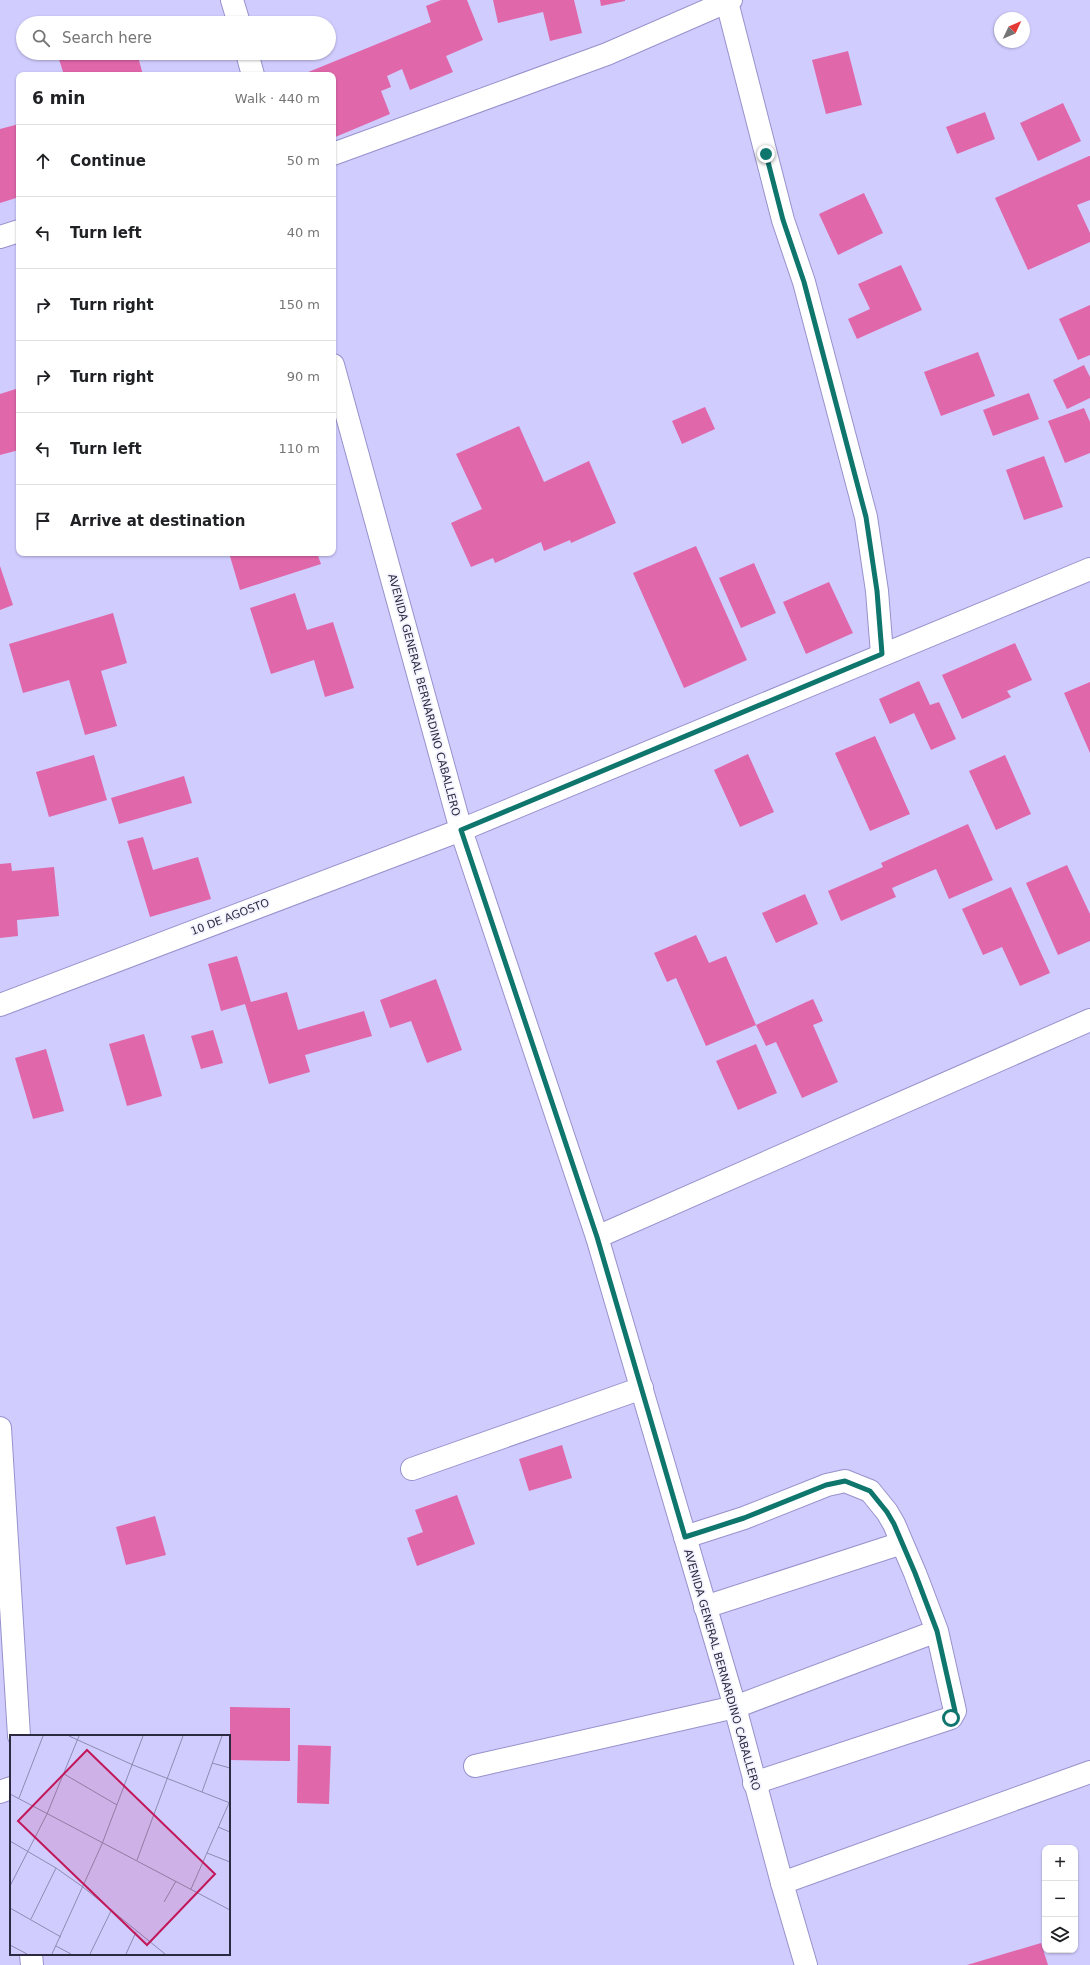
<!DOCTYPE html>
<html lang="en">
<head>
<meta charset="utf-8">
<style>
	:root { --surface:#fff; --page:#f6f6f6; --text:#202124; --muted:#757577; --line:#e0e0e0 }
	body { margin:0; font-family:"DejaVu Sans",sans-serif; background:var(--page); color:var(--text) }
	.controls { position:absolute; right:12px; bottom:12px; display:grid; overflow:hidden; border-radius:8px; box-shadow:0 1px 3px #0004 }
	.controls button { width:36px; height:36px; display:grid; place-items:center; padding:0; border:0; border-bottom:1px solid var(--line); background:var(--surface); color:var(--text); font:20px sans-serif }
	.compass { position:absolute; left:994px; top:12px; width:36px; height:36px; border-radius:50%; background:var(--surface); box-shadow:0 1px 3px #0004; rotate:46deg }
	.stop { position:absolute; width:12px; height:12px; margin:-9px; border:3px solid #0f766e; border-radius:50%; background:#fff }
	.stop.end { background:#0f766e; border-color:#fff; box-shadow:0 1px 4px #0008 }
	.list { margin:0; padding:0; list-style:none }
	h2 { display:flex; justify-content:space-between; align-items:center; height:52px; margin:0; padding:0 16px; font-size:17px }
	h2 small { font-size:13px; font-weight:400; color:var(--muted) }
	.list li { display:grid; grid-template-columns:26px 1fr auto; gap:12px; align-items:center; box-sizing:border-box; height:72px; padding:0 16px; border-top:1px solid var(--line) }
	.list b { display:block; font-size:15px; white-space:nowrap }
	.list em { font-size:13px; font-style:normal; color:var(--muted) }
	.icon { flex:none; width:22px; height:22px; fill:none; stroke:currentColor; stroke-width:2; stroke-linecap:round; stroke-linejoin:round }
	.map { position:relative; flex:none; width:1090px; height:1965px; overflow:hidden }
	.search { position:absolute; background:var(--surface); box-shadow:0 1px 3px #0004; left:16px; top:16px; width:320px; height:44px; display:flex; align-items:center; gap:10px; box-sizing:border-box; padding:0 14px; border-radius:22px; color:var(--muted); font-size:15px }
	.panel { position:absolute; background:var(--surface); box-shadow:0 1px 3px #0004; left:16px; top:72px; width:320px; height:484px; border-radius:8px }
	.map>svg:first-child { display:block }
	.building { fill:#e067aa }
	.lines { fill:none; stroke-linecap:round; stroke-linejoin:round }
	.minor-casing { stroke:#9792cc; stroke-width:24 }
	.major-casing { stroke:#9792cc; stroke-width:24 }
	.minor { stroke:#fff; stroke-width:22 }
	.major { stroke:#fff; stroke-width:22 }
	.route { stroke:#0f766e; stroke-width:5 }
	.labels { text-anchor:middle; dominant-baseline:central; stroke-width:3.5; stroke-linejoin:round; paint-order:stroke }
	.street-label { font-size:11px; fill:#2c2a41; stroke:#f3f2ff }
	.inset-road { fill:none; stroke:#8e8bb2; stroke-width:1 }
	.view { fill:#c2185b; fill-opacity:0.15; stroke:#c2185b; stroke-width:2 }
	.inset-edge { fill:none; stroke:#2c2a41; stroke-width:2 }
</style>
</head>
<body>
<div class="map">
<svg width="1090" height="1965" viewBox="0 0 1090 1965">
	<rect width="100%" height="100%" fill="#d0ccfe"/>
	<path class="building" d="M441,0H467L483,40L446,56L453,72L410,90L402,69L387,76L391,87L381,91L390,114L333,138V75H301L431,22L426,6Z
		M493,0H574L582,33L550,41L543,12L498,23Z
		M600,0H625V1L601,6Z
		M848,51L862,105L826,114L812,60Z
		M57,53H137L143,75H64Z
		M1063,103L1081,141L1038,161L1020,123Z
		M985,112L995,139L957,154L946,127Z
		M19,124V197L0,203V129Z
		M1089,156H1090V200L1077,205L1090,233V242L1028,270L995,198Z
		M864,193L883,233L838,255L819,214Z
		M901,265L922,310L857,339L848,319L870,309L858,284Z
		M1090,305V355L1078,360L1059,319Z
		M978,352L995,396L941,416L924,372Z
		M1084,365L1090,377V398L1067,409L1053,380Z
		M19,388V450L0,455V394Z
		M1029,393L1039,419L993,436L983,410Z
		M705,407L715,429L682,444L672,421Z
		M1084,408L1090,422V453L1065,463L1048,421Z
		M519,426L544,482L589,461L616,523L571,543L570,540L544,551L541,542L495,563L493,558L471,567L451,523L482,509L456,454Z
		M1044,456L1063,507L1024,520L1006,470Z
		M696,546L747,660L684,688L633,573Z
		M229,553H317L321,564L240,590Z
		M754,563L776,613L741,628L719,578Z
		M0,566L13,605L0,610Z
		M829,582L853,633L806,654L783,602Z
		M295,593L307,630L333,622L354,688L325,697L314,660L271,674L250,608Z
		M113,613L127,663L101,671L117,726L85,735L69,680L23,693L9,644Z
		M1015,643L1032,680L1007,691L1011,697L962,719L942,675Z
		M919,681L930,705L939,702L956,739L931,750L914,713L890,724L879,699Z
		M1090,682V753L1064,693Z
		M875,736L910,814L870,831L835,753Z
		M748,754L774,812L740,827L714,770Z
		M94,755L107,800L49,817L36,772Z
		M1005,755L1031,814L996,830L969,771Z
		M184,776L192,803L119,824L111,798Z
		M968,824L993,880L949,899L936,869L892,888L896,897L841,921L828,891L883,867L881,863Z
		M143,837L153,870L198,857L211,899L150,917L127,841Z
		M11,863L12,871L54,867L59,916L17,920L18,936L0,938V864Z
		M1067,865L1090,914V941L1058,955L1026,883Z
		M1011,887L1050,973L1020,986L1002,947L983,955L962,909Z
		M805,894L818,924L776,943L762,913Z
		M696,935L709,963L726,956L756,1025L813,999L823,1021L813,1025L838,1082L802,1098L776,1042L766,1046L756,1025L706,1046L676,978L667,982L654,953Z
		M237,956L251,1002L287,992L298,1030L364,1011L372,1036L305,1055L310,1072L269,1084L245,1004L221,1011L208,964Z
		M436,979L462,1050L427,1063L411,1021L390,1028L380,1000Z
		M213,1030L223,1063L201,1069L191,1036Z
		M144,1034L162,1096L127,1106L109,1044Z
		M756,1044L777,1093L738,1110L716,1061Z
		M46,1049L64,1111L33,1119L15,1058Z
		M562,1445L572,1478L529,1491L519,1459Z
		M457,1495L475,1544L417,1566L407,1538L423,1532L415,1510Z
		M155,1516L166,1555L126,1565L116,1527Z
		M230,1707L290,1708V1761L230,1760Z
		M298,1745L331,1746L329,1804L297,1803Z
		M1041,1943L1048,1965H967Z"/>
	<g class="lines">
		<defs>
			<path id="minor" d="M727,2L783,220L804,282L866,517L877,591L882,654
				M333,154L607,54L731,0
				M0,237L19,231
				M0,1005L461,830L1090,569
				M597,1237L1090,1020
				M0,1428L19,1736
				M412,1469L642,1388
				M685,1537L744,1518L827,1485L845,1481L870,1491L887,1512L894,1524L915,1573L937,1631L955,1711L951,1718L754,1783
				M705,1607L902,1543
				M475,1766L735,1707L937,1631
				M0,1792L11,1788
				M782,1883L1090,1772
				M31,1954L32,1965"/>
			<path id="major" d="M232,0L239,23
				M247,53L253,75
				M333,365L461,830L597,1237L735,1707L782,1883L806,1965"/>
		</defs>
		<use href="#minor" class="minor-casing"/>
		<use href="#major" class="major-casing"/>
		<use href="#minor" class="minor"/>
		<use href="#major" class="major"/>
	</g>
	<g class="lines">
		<path class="route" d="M766,154L783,220L804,282L866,517L877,591L882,654L461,830L597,1237L685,1537L744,1518L826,1485L845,1481L870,1491L887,1512L894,1524L915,1573L937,1631L955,1711L951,1718"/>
	</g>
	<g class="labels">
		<g class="street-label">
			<text transform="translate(424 695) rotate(75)">AVENIDA GENERAL BERNARDINO CABALLERO</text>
			<text transform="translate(230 917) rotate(-21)">10 DE AGOSTO</text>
			<text transform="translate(722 1670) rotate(74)">AVENIDA GENERAL BERNARDINO CABALLERO</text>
		</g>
	</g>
	<g transform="translate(10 1735)">
		<rect width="220" height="220" fill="#d0ccfe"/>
		<path class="inset-road" d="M59,1L123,30L220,68M202,28L220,33M54,39L107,70M192,57L212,1M0,59L220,175M9,63L33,1M208,92L220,97M0,106L46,133L73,152L155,219M197,118L220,127M127,125L173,1M0,151L37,79L69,1M181,154L219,68M154,167L166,146M0,173L51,202M21,184L46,133M0,210L17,219M46,211L61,219M42,219L92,109L133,1M80,219L101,176M116,219L126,197"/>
		<path class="view" d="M77,15L205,139L137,210L8,86Z"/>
		<rect width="220" height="220" class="inset-edge"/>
	</g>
</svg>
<div class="controls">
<button>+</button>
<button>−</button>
<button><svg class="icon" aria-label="layers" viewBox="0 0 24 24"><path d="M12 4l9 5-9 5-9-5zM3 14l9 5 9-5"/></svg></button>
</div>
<svg class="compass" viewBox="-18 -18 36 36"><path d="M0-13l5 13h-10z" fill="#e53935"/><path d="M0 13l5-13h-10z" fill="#757577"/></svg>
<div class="stop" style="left:951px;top:1718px"></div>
<div class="stop end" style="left:766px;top:154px"></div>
<div class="search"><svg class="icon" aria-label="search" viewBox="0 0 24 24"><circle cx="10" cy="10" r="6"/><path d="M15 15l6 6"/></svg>Search here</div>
<section class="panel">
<h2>6 min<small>Walk · 440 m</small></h2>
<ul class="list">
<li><svg class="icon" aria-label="ahead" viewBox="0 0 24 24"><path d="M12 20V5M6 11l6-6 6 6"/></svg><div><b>Continue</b></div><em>50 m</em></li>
<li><svg class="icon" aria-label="left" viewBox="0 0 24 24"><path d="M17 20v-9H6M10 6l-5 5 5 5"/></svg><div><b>Turn left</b></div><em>40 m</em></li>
<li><svg class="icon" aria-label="right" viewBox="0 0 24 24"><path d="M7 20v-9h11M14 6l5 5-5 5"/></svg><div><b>Turn right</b></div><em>150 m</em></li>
<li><svg class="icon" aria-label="right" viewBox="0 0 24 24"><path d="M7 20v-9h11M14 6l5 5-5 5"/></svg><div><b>Turn right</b></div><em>90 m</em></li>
<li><svg class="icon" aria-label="left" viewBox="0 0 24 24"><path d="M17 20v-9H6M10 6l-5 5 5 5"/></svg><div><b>Turn left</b></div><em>110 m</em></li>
<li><svg class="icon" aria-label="arrive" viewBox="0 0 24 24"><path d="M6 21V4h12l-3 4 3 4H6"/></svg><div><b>Arrive at destination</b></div></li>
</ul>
</section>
</div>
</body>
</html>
